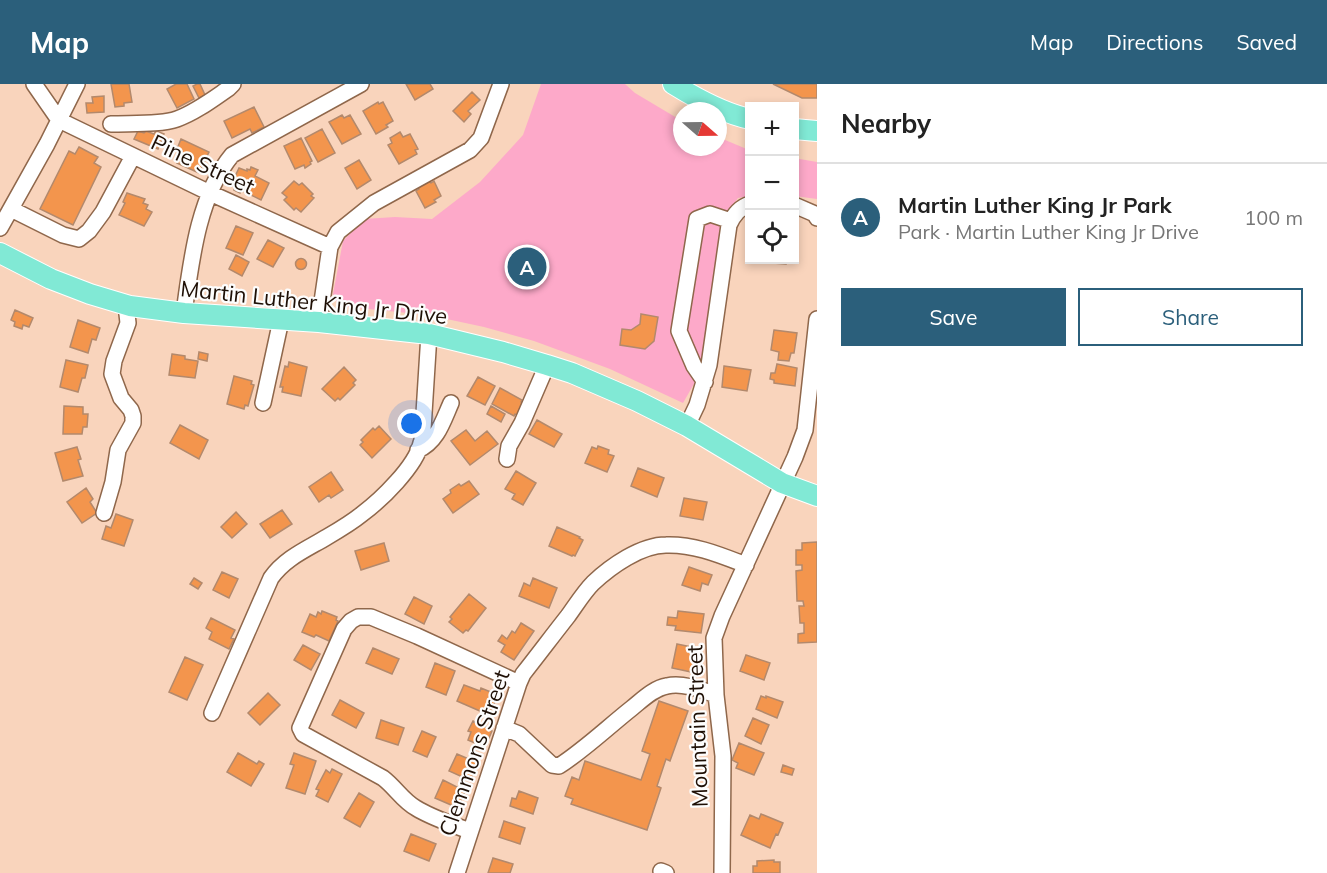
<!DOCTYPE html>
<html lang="en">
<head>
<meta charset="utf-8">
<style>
	:root { --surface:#fff; --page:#f6f6f6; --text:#222; --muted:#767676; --line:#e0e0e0; --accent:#2b5f7b }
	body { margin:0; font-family:Mulish,sans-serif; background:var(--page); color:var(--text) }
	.controls { position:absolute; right:18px; top:18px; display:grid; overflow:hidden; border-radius:0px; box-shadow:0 3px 9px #0003 }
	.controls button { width:54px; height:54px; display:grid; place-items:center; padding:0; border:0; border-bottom:2px solid var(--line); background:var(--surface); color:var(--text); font:30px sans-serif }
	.compass { position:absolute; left:673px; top:18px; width:54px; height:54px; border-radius:50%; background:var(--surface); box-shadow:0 3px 9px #0003; rotate:110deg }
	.you { position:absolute; left:412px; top:340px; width:21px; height:21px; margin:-15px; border:4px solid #fff; border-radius:50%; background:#1a73e8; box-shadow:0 0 0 9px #1a73e833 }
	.badge { display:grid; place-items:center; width:39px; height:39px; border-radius:50%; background:var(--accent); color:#fff; font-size:20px; font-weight:700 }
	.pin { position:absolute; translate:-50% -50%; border:3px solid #fff; box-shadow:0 2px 6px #0006 }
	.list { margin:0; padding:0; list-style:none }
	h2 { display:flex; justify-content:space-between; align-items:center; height:78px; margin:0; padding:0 24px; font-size:26px }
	h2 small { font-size:20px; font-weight:400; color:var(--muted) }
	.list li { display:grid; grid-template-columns:39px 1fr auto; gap:18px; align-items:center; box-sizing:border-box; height:108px; padding:0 24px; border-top:2px solid var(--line) }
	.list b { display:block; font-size:22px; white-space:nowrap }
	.list p { margin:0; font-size:20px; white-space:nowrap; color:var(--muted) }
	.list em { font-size:20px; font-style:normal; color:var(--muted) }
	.actions { display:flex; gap:12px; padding:18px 24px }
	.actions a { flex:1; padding:14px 0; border:2px solid var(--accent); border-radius:0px; text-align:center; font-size:21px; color:var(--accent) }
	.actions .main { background:var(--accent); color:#fff }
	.icon { flex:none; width:33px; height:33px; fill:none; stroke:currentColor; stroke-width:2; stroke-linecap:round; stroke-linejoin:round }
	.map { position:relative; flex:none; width:817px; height:789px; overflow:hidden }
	header { display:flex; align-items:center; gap:36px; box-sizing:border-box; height:84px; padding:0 30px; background:var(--accent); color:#fff }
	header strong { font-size:28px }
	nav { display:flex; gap:33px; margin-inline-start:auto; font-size:21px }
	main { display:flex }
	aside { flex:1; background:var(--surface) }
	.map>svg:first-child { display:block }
	.green { fill:#fda9c9 }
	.building { fill:#f3954d; stroke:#b3896c; stroke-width:1.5 }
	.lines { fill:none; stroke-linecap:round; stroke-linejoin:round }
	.minor-casing { stroke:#8f674b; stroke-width:18 }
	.major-casing { stroke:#fff; stroke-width:22 }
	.minor { stroke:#fff; stroke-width:15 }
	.major { stroke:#81e9d5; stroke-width:20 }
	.labels { text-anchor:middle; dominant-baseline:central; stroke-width:4.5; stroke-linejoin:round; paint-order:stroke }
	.street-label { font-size:22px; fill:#1e0f05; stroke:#fdfdfd }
</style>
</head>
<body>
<header>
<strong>Map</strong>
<nav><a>Map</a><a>Directions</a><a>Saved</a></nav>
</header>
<main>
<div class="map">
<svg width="817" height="789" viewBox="0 0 817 789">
	<rect width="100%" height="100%" fill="#f9d4bc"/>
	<path class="green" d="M541,0H625L635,9L682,37V63H718V53L749,66V112L738,114L723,134L704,271L695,298L683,319L610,285L534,257L484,243L428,231L338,222L333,210L343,157L364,135L395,133L432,135L480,98L523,51Z
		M794,74L817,78V115L795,112Z"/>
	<path class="building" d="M111,0H129L132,18L124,19V22L115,23Z
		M176,0H187L194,15L177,24L167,5Z
		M197,0H200L205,11L199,14L193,2Z
		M406,0H430L433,5L415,16Z
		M773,0H817V14H802Z
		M472,8L480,16L468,27L471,30L464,38L453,27Z
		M104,12V28L87,29L86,19H93L92,13Z
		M378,18L379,20L383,18L393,37L386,41L388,43L376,50L363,27Z
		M254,23L264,43L252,49L250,45L232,54L224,37Z
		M342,31L344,34L350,31L361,50L342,60L329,38Z
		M322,45L335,69L318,78L305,54Z
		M138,47L144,49L146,47L154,50L156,47L164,50L158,65L134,55Z
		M400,48L403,53L410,50L418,65L415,66L417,70L399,80L388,61L392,59L390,54Z
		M301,54L312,77L310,78L311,80L305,84L304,81L295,85L284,62Z
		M181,55L209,68L199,89L177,79L182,67L177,65Z
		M79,63L98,73L94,79L101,83L73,141L40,125L69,67L75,70Z
		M359,76L371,96L357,105L345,84Z
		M251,83L258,86L255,92L269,99L261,116L241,106L240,109L234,106L235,103L231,101L239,84L247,87V85L250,86Z
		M294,97L299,101L302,99L313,110L311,112L314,114L301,128L296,124L294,126L284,116L287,113L282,109Z
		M430,97L431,99L434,97L441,112L434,116L436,118L425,124L416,107L419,105L418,103Z
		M127,109L145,115L143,119L148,121L146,125L152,128L144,142L119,131L125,119L123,118Z
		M236,142L253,149L243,171L226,164Z
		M268,156L284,164L273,183L257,175Z
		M236,171L249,178L242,192L229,185Z
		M295.5 180a5.5 5.5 0 1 1 11 0a5.5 5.5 0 1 1-11 0Z
		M773,176H794V179L786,178V180L773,179Z
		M15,226L33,234L29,243L23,241L22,245L14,242L15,238L11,236Z
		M641,230L658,233L654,257L645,265L620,261L622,245L631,246L640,240Z
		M78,236L100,244L96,256L92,255L88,269L70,263Z
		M774,246L797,249L794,269H791L789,277L778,276L779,268L771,266Z
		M199,268L208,270L207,277L198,275Z
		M172,270L185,272V275L198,277L195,294L169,291Z
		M66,276L88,281L85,294H82L78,308L60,303Z
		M289,278L307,283L301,312L282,308L283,303H280L285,282L288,283Z
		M777,280L797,284L795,302L774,299V296L770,295L771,289H775Z
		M724,282L751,286L747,307L722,303Z
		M344,283L356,296L353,299L355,301L340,316L338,314L335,317L322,305Z
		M234,292L252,297L251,300L254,301L248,322L245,321L244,325L227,320Z
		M478,293L495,302L485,321L467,312Z
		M500,304L522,316L521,318L524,320L518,332L515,330L514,332L492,320Z
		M64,322L83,323V330H88L87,343H83L82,350H63Z
		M491,322L505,330L501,338L487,330Z
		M537,336L562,350L554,363L529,350Z
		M180,341L208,356L199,375L170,359Z
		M379,342L391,355L372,374L360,361L363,358L361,356L373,344L375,346Z
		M466,346L475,357L487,347L498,360L470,381L451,357Z
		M598,362L609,366L608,370L614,372L607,388L585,379L592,363L597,365Z
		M77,363L81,375L78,376L83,392L63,397L55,369Z
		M638,384L664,394L657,413L631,402Z
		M516,387L536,399L523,421L512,415L515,410L505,405Z
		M331,388L343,406L331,414L329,411L319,418L309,403Z
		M469,397L479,410L453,429L443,415L451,409L450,406L459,400L461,402Z
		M86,404L93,415L90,418L97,429L82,439L67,418Z
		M684,414L707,418L703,436L680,432Z
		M282,426L292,440L270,454L260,440Z
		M236,428L247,440L232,454L221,443Z
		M116,430L133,436L124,462L102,455L106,442L111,444Z
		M557,443L580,453L579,454L583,456L575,472L573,471L572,472L549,462Z
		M817,458V558L798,559V550L804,549V539H800L799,522H804L803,517H797L796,487L802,486V481H796V466H802V459Z
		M384,459L389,477L361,486L355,467Z
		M689,483L712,491L708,501L702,499L700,507L682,501Z
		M222,488L238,495L229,514L213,506Z
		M194,494L202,499L198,505L190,500Z
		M533,494L557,504L549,524L519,512L524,499L530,502Z
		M469,510L486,524L468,547L466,546L463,549L449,538L452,535L450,533Z
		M414,513L432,522L424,540L405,530Z
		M322,527L337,533L336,536L338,537L329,557L316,551L314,553L302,548L310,530L316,533L318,528L321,530Z
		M678,527L704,530L701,549L675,546L676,542L667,541L668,533L677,534Z
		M211,534L235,546L231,554L234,555L229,565L209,555L212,548L206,544Z
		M521,539L534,547L514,576L501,568L505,561L498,557L502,551L507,555L512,547L515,549Z
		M677,560L697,564L695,574H699L696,589L672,584Z
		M303,561L320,570L311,586L294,576Z
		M373,564L399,575L392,590L366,579Z
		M746,571L770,579L764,596L740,587Z
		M185,573L203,581L187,616L169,608Z
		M435,579L455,587L446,611L426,603Z
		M464,601L480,607L481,604L498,611L489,631L457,617Z
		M268,609L280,621L260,641L248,629Z
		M761,612L766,614V612L783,618L777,634L756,625Z
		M340,616L364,629L356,644L332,631Z
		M659,617L688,627L670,677L666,675L657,702L661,704L647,746L571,720L573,715L565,712L572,693L579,696L585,677L641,696L650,670L642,667Z
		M753,634L769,641L761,660L745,652Z
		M381,636L404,644L398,661L376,654Z
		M473,637L490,645L489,646L492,647L486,661L483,659L482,662L468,656L471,648L468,647Z
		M422,647L436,653L427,673L413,667Z
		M739,659L764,669L754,691L736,684L738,679L732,676Z
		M238,669L257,680L259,677L264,680L251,702L227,688Z
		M294,669L316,677L305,710L286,704L294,681L290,680Z
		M457,670L478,679L471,695L468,693L467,695L449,687Z
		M783,681L794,685L792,691L781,688Z
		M332,685L342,690L328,718L316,712L319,706L316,705L326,686L330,689Z
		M443,696L465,707L458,724L435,714Z
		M519,707L538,714L533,730L510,722L512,714L516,715Z
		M359,709L374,718L360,743L344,734Z
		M761,730L783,739L778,751L776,750L770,764L741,751L750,731L759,735Z
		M504,737L525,744L520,760L499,753Z
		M411,750L436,760L429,777L404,767Z
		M493,774L513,780L510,789H488Z
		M774,776V778H780V789H753V782H757V777Z"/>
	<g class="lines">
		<defs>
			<path id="minor" d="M34,0L59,36L210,109L330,163
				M111,40C130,39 160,41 177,35C196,28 213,15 229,4L233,0
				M794,121L815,130L817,134
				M11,125L63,151L79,155L89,147L103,128L133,72
				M0,144L47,60L77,0
				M184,229C191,178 198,112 232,71L361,0
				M319,238L330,163L338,148L374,119L470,66L481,54L501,0
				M705,298L694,282L679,247L697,135L710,130L731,137
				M263,319L281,236
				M687,342L697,321L709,281L729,141C733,132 740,123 750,120
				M418,366C437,358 443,337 451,319
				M507,375L509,362L522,339L547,281
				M104,429L113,398L118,366L133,339V332L131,326L121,314L112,290L114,277L128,239L126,221
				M212,629L271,494C285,474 307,465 327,453C339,446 351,439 362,430C381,416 416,382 421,359C423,355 422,349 423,345L429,250
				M504,644L519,650L552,681L559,682C584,666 608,643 632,624C642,616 654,604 667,602C682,598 702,606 716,611
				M469,747C452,740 432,734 416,724C403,717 395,703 383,694L303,650L300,644L344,545L351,537L358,533H371L417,552L519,599
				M661,787L666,789
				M457,789L519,599L523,590C538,571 553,551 568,532C576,521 584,508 593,499C611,482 641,461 666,461C694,460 720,471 746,481
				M722,789L723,672L716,611L714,554L722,532L795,373L805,346L817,235"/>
			<path id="major" d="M673,0C694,13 726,30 750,35
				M794,45L817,47
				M0,169L51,195L90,210L130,222L184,229L319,238L429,250L503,268L547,281L572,289L637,317L687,342L782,399L817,412"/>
		</defs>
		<use href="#minor" class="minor-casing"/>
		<use href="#major" class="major-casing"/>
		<use href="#minor" class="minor"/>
		<use href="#major" class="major"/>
	</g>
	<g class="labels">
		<g class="street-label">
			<text transform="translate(203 80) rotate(25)">Pine Street</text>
			<text transform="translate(314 218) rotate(6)">Martin Luther King Jr Drive</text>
			<text transform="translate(697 642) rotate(-92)">Mountain Street</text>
			<text transform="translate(474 669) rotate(-71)">Clemmons Street</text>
		</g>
	</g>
</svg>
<div class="controls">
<button>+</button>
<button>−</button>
<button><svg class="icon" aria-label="locate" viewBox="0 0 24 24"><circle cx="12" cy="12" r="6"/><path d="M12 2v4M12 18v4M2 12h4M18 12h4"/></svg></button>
</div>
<svg class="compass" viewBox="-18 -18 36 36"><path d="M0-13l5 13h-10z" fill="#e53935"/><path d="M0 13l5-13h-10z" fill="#767676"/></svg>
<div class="you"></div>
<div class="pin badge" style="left:527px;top:183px">A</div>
</div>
<aside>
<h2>Nearby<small></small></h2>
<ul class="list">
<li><span class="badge">A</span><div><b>Martin Luther King Jr Park</b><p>Park · Martin Luther King Jr Drive</p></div><em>100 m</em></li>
</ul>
<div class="actions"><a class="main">Save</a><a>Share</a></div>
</aside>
</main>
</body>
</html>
